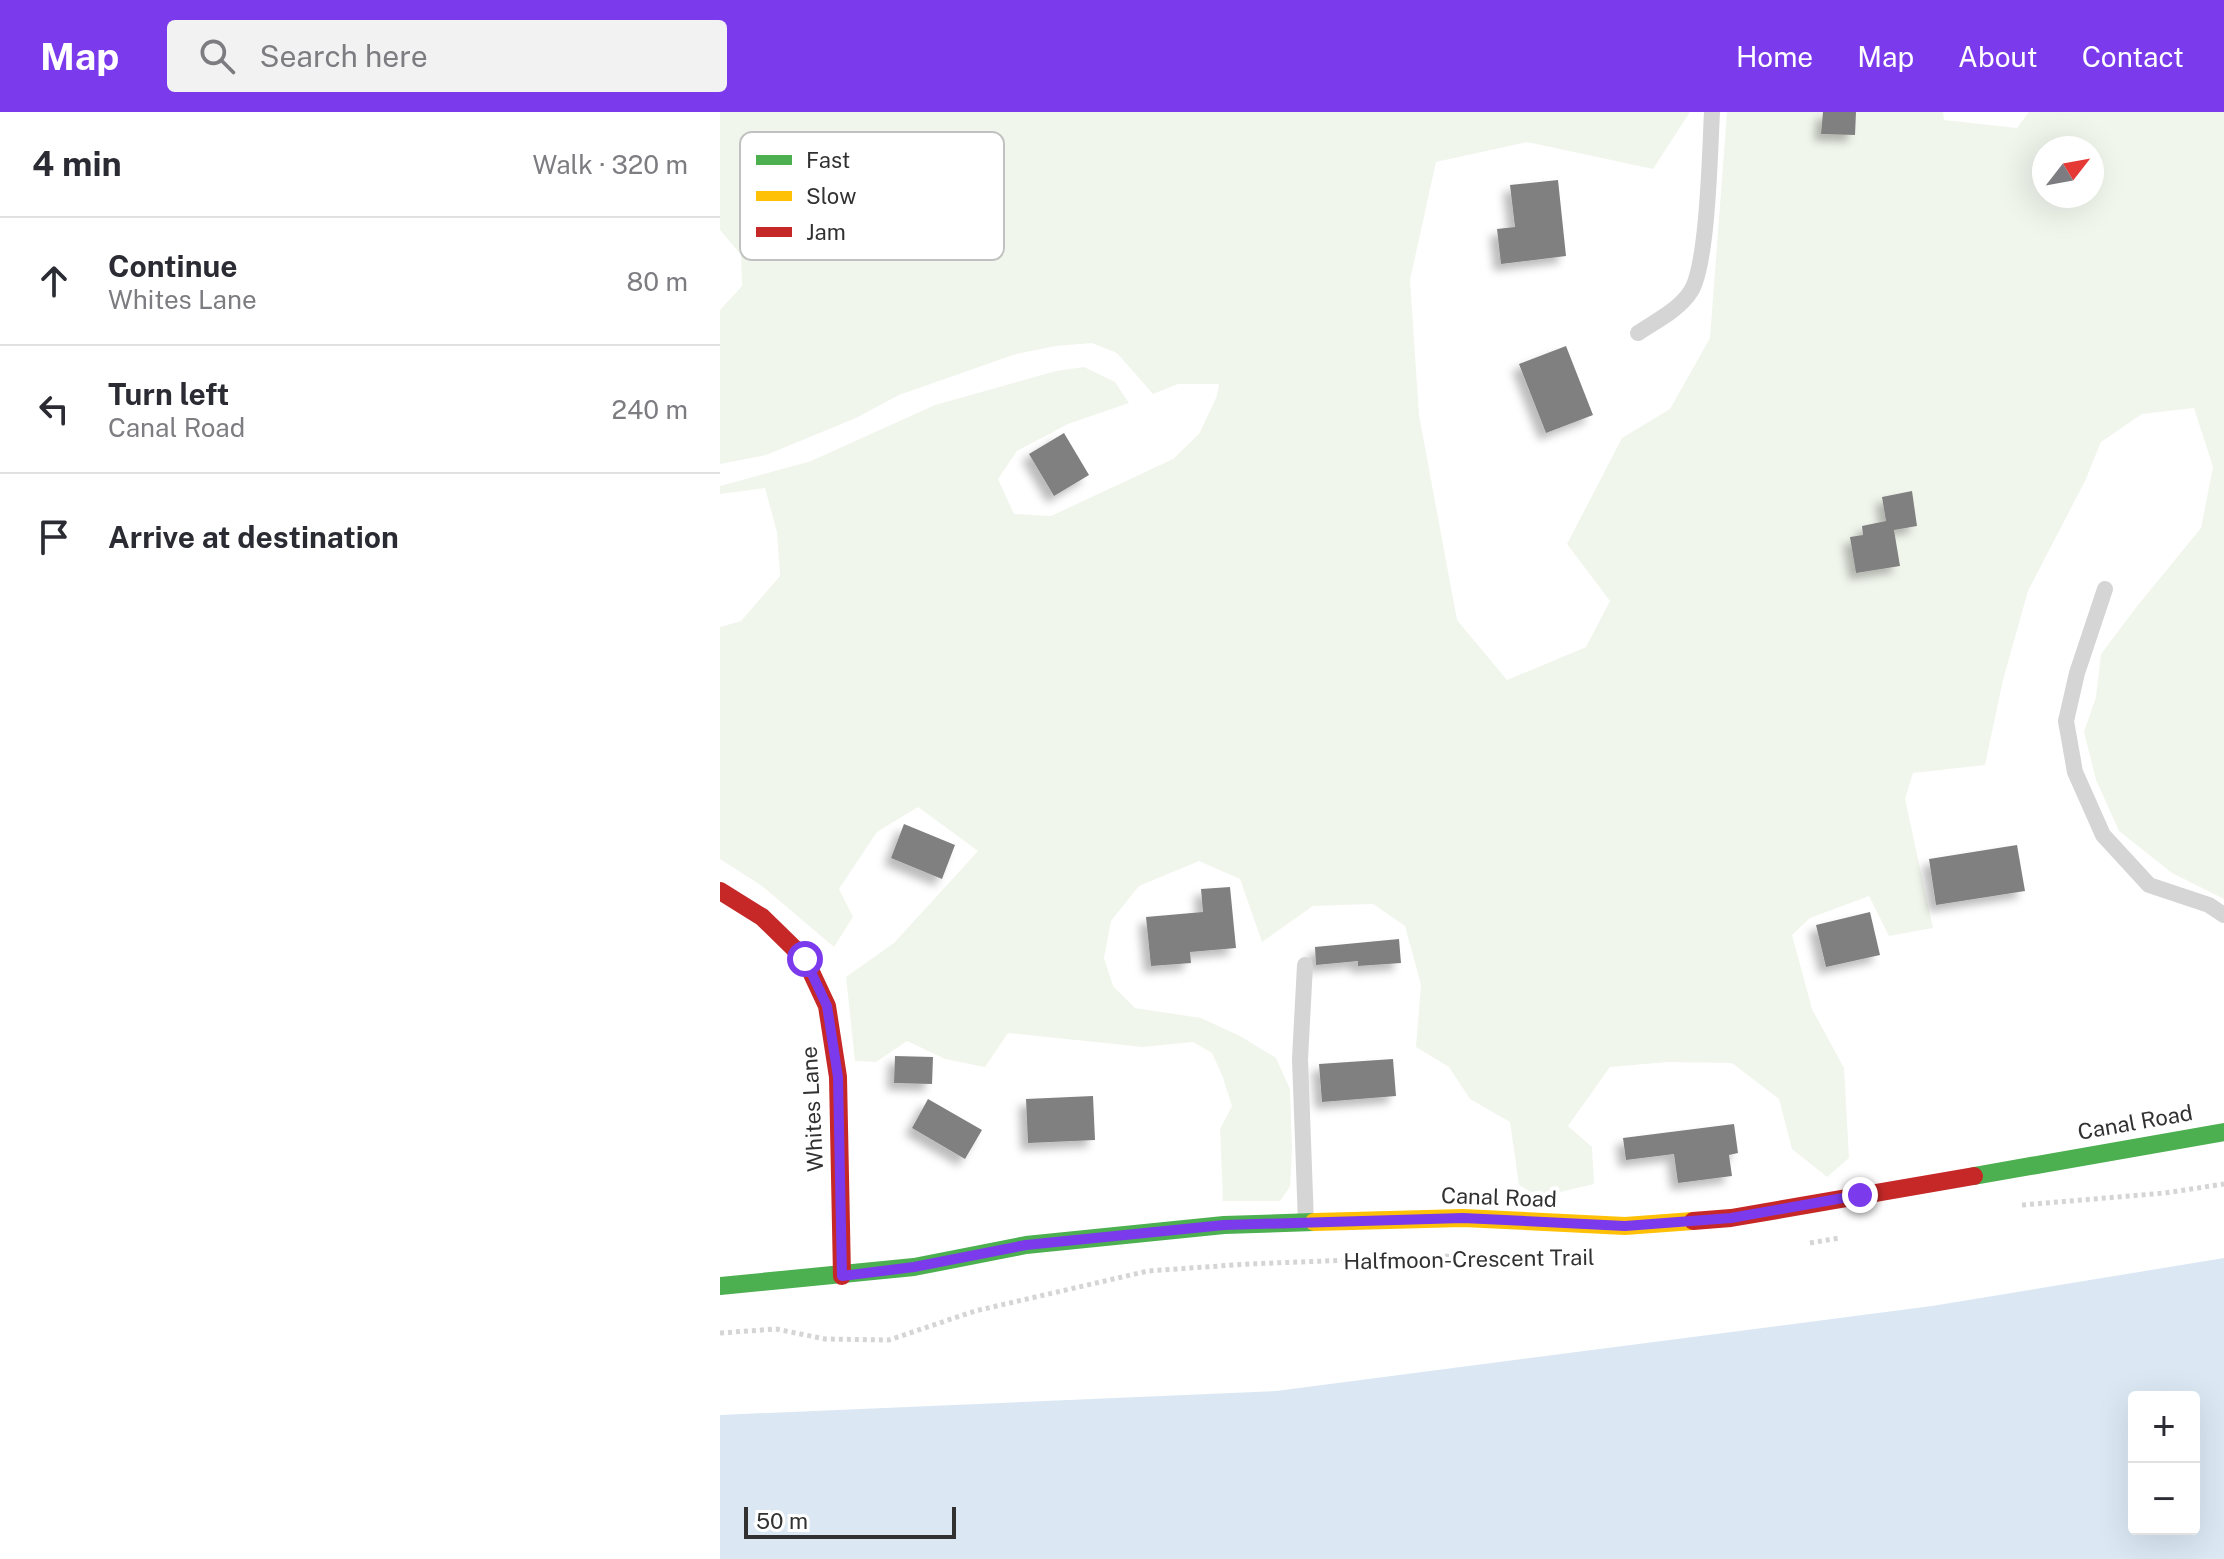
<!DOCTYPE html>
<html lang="en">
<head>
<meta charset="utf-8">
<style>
	:root { --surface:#fff; --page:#f2f2f3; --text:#2b2b33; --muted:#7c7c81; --line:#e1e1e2; --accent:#7c3aed }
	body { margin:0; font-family:"Public Sans",sans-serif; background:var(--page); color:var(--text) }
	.controls { position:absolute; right:24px; bottom:24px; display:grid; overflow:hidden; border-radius:8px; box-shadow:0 8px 32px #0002 }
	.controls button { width:72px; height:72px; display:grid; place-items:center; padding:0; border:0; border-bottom:2px solid var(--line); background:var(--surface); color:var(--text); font:40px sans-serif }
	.compass { position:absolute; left:1312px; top:24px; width:72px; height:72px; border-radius:50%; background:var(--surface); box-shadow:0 8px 32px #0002; rotate:59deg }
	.scale { position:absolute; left:24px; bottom:20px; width:212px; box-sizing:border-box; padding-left:8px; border:4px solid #313131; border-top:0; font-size:22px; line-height:28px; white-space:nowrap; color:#313131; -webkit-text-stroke:6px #fff; paint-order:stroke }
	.stop { position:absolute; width:24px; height:24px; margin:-18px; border:6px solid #7c3aed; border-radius:50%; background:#fff }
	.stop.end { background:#7c3aed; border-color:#fff; box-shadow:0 2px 8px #0008 }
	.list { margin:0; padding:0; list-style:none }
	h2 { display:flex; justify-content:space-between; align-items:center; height:104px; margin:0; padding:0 32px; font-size:34px }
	h2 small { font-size:26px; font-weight:400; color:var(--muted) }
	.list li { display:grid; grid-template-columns:52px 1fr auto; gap:24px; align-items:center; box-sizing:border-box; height:128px; padding:0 32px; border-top:2px solid var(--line) }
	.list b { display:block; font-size:30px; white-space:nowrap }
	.list p { margin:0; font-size:26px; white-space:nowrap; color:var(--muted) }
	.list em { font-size:26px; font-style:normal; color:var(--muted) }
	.icon { flex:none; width:44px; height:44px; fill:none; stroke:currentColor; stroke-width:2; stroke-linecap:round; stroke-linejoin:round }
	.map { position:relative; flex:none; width:1504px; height:1447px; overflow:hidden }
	header { display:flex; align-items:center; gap:48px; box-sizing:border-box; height:112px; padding:0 40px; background:var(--accent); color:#fff }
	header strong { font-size:38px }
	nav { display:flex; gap:44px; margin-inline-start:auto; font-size:28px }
	.search { width:560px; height:72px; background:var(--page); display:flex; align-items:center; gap:20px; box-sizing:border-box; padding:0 28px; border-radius:8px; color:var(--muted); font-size:30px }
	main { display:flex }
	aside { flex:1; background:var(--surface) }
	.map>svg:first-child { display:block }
	.green { fill:#f1f6ed; fill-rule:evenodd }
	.water { fill:#dbe8f4; fill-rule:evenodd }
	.building { fill:#808080; filter:url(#shadow) }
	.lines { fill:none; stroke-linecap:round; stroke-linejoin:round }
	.path { stroke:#d5d5d5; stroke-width:5; stroke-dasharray:4 4; stroke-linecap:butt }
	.lane { stroke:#d5d5d5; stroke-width:16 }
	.fast { stroke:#4caf50; stroke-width:18 }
	.slow { stroke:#ffc107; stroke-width:18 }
	.jam { stroke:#c62828; stroke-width:18 }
	.route { stroke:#7c3aed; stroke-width:10 }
	.labels { text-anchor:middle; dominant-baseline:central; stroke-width:8; stroke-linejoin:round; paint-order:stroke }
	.street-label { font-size:22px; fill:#313131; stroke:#fff }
	.key { fill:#fff; stroke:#c1c1c1; stroke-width:2 }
	.key-label { font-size:22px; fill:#313131 }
</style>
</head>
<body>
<header>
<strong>Map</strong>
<div class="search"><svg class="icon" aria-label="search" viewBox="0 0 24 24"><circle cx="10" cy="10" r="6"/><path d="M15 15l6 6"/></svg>Search here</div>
<nav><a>Home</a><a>Map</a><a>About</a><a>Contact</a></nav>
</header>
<main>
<aside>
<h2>4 min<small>Walk · 320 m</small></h2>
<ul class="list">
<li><svg class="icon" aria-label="ahead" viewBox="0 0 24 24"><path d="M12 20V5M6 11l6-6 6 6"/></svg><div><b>Continue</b><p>Whites Lane</p></div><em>80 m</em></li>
<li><svg class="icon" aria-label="left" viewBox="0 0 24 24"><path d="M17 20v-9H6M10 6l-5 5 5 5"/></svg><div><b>Turn left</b><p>Canal Road</p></div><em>240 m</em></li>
<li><svg class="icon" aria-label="arrive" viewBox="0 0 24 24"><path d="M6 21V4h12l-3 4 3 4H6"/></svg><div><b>Arrive at destination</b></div></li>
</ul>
</aside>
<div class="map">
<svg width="1504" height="1447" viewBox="0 0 1504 1447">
	<defs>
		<filter id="shadow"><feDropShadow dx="-7" dy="7" stdDeviation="4" flood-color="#0004"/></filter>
	</defs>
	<rect width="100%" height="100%" fill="#fff"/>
	<path class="green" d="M0,0H970L933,57L807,30L716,50L690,168L699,303L737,508L787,568L866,535L890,489L847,432L902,326L950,297L990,226L1007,0H1223L1224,8L1297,16L1309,0H1504V787L1452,761L1399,719L1376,668L1364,620L1376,585L1381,542L1418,493L1481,416L1493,355L1474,296L1422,302L1381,330L1365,369L1308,479L1283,568L1265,653L1193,661L1185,687L1213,816L1169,824L1149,784L1090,806L1072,823L1092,897L1124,956L1129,1046L1107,1065L1072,1037L1059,987L1012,951L948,950L890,955L848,1014L872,1035L874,1072L819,1085L799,1073L790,1010L750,987L729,955L696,935L701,873L685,814L653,792L593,794L542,830L520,767L479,749L419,774L391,809L384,846L393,874L415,896L481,906L520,924L556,946L570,977L572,1038L570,1075L560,1089H503L500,1017L512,994L502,963L492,941L473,930L423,935L288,921L265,955L225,947L187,929L156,950L135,949L126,865L174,831L258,739L198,695L157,720L119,777L133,805L114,835L42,774L0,747V515L21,509L60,464L57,420L45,376L0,382V374L91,349L215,293L336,259L364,255L395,270L409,291L348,312L297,339L278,367L294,402L331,404L453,347L479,322L497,284L499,272H458L433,282L397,241L372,231L336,234L296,242L179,283L136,306L46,343L0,352V198L22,174L21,143L0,118ZM1324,36H1372V84H1324Z"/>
	<path class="water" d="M1504,1146V1447H0V1303L556,1279L1212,1194ZM1414,1285H1474V1417H1414Z"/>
	<path class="building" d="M1103,0H1136L1135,23L1101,22Z
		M838,68L846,144L781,152L777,117L795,115L790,73Z
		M846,234L873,303L826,321L799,252Z
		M344,321L369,363L334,384L309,342Z
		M1192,379L1197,414L1174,418L1180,454L1136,461L1130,425L1143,423L1142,414L1166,409L1162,385Z
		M184,712L235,733L222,767L171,746Z
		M1297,733L1305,779L1216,793L1209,747Z
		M510,775L516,836L470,840L471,851L431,854L426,805L483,800L481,777Z
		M1150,800L1160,843L1106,855L1096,813Z
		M679,827L681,851L638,854V849L596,853L595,835Z
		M175,944L213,945L212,972L174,971Z
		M673,947L676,984L602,990L599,952Z
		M373,984L375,1028L308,1031L306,987Z
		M208,987L262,1018L245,1047L192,1016Z
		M1014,1012L1018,1041L1009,1043L1012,1064L958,1071L954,1042L906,1048L903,1026Z"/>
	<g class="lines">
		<path class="path" d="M1302,1093L1445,1081L1504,1072
			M1090,1131L1119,1126
			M0,1221L56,1217L105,1227L169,1228L255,1199L428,1159L528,1152L733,1144"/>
		<path class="lane" d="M918,221C936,209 959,198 971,179C988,152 990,36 992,0
			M1385,477L1357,561L1346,609L1355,660L1383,723L1429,773L1489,793L1504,803
			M585,853L580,947L586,1111"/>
		<path class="fast" d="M1254,1064L1504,1020
			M0,1174L194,1155L306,1133L504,1113L594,1110"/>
		<path class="slow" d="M594,1110L743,1106L905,1114L973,1109"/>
		<path class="jam" d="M0,779L42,805L85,847L107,894L118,965L122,1164
			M973,1109L1011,1106L1254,1064"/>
	</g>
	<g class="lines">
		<path class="route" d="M85,847L107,894L118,965L122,1164L194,1155L306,1133L504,1113L743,1106L905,1114L1011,1106L1140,1083"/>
	</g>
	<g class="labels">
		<g class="street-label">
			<text transform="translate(92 997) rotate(-93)">Whites Lane</text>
			<text transform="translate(1415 1010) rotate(-10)">Canal Road</text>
			<text transform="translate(779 1085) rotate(2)">Canal Road</text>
			<text transform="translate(749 1147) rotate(-1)">Halfmoon-Crescent Trail</text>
		</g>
	</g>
	<rect x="20" y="20" width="264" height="128" rx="12" class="key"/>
	<rect x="36" y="43" width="36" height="10" fill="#4caf50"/>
	<rect x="36" y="79" width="36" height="10" fill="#ffc107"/>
	<rect x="36" y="115" width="36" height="10" fill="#c62828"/>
	<g class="key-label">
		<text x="86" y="56">Fast</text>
		<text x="86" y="92">Slow</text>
		<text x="86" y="128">Jam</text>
	</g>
</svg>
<div class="controls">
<button>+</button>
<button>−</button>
</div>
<svg class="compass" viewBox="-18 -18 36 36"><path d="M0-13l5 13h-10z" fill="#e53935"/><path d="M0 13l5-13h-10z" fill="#7c7c81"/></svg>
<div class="scale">50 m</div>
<div class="stop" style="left:85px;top:847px"></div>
<div class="stop end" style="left:1140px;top:1083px"></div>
</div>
</main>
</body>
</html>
